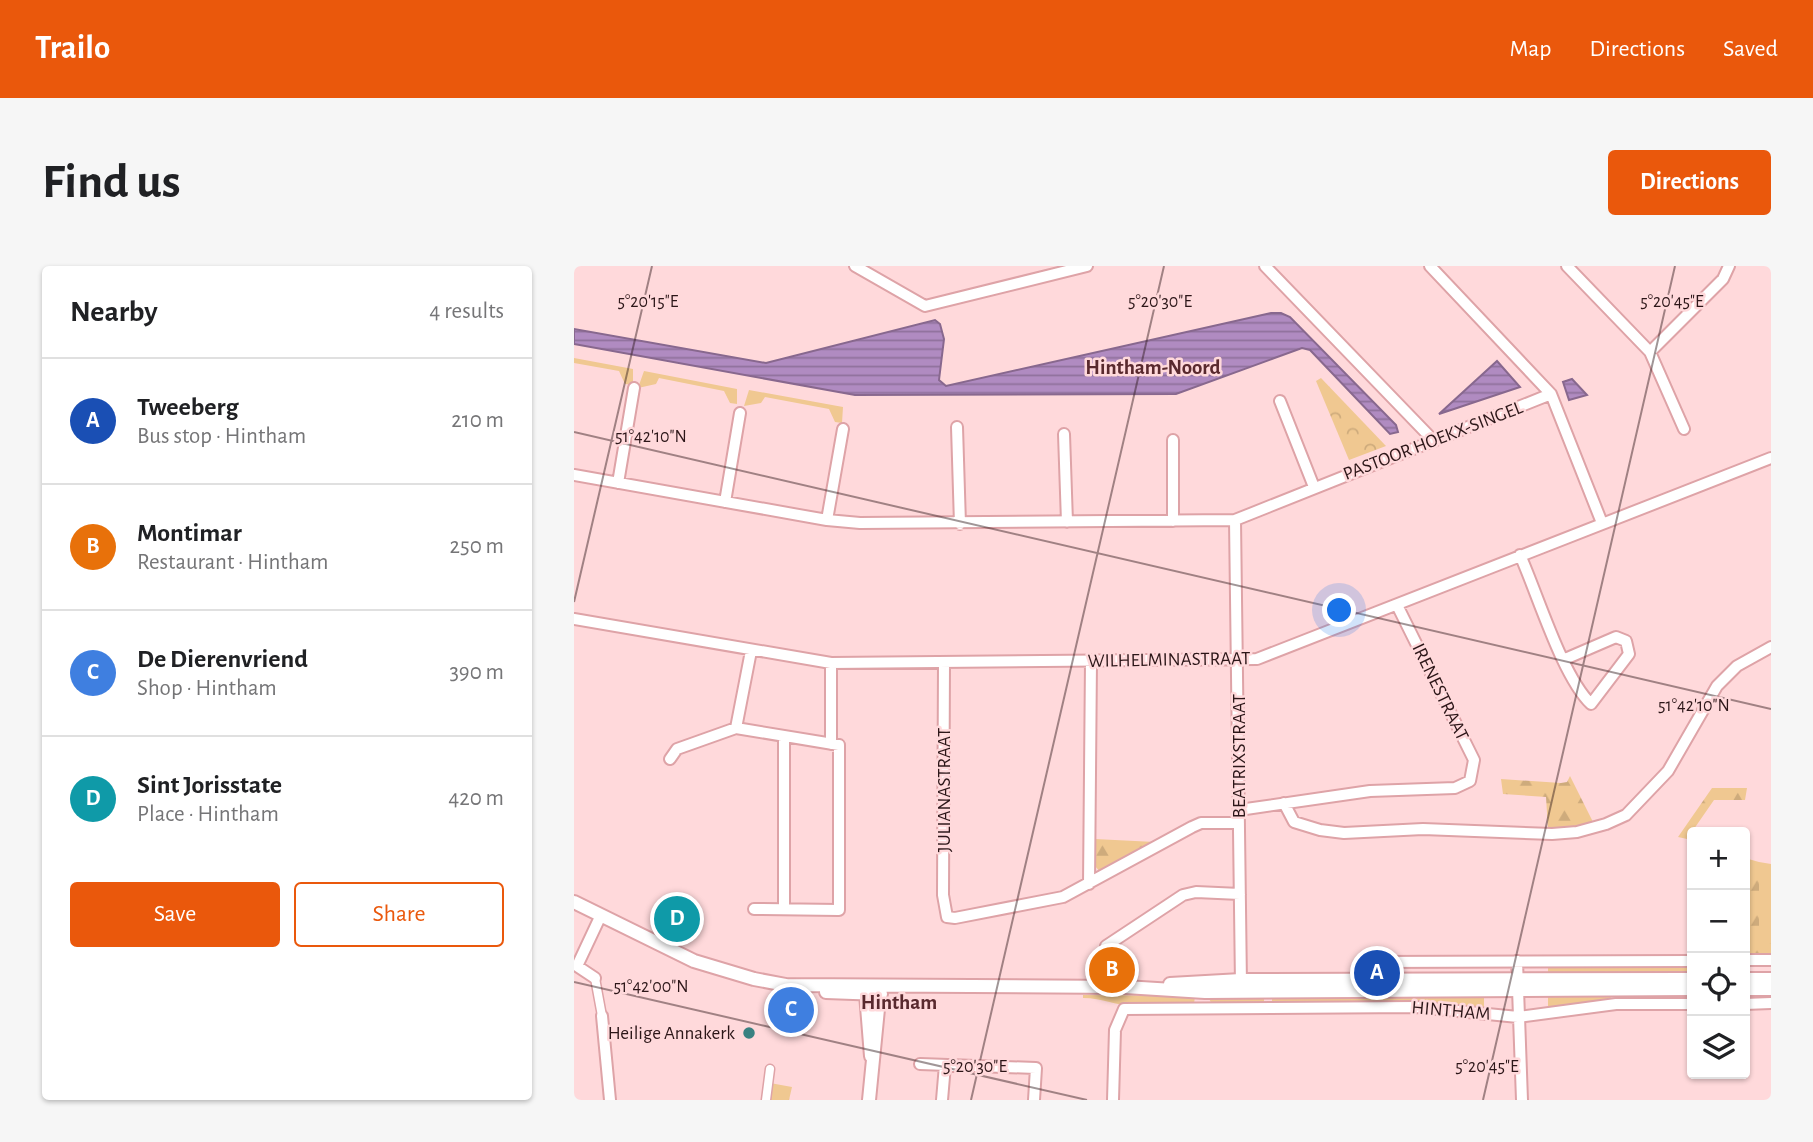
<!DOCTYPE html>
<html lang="en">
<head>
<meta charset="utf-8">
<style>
	:root { --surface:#fff; --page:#f6f6f6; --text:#202124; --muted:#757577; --line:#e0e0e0; --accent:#ea580c }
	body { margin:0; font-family:"Alegreya Sans",sans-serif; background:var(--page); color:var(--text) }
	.controls { position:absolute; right:21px; bottom:21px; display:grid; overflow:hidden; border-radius:7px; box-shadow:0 2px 5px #0004 }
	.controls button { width:63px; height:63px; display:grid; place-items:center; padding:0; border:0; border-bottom:2px solid var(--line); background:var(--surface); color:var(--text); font:35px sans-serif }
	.you { position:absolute; left:766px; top:345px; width:24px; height:24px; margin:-18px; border:5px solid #fff; border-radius:50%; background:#1a73e8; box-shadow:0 0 0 10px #1a73e833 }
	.badge { display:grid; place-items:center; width:46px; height:46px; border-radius:50%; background:var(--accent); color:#fff; font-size:23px; font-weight:700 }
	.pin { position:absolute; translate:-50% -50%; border:4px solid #fff; box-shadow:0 2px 7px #0006 }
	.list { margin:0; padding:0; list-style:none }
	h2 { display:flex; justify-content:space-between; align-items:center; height:91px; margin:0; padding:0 28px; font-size:30px }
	h2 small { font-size:23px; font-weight:400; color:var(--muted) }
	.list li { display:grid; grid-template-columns:46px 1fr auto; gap:21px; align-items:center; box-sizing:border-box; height:126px; padding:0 28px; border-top:2px solid var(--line) }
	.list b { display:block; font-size:26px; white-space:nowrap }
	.list p { margin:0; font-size:23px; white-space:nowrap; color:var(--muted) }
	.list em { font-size:23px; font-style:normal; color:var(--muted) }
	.actions { display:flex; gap:14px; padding:21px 28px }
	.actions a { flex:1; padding:16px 0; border:2px solid var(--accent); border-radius:7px; text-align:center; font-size:24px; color:var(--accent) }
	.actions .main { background:var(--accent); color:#fff }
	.icon { flex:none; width:38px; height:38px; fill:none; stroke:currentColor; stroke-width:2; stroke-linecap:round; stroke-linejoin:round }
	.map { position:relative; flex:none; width:1197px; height:834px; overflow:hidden; border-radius:7px }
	header { display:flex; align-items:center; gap:42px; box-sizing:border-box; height:98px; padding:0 35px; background:var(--accent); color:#fff }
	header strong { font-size:33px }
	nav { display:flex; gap:38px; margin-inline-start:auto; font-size:24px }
	.intro { display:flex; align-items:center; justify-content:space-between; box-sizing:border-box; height:168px; padding:0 42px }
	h1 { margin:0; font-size:49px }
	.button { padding:18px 32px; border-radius:7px; background:var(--accent); color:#fff; font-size:24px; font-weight:700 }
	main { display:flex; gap:42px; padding:0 42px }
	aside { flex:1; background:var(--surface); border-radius:7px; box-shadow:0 2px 5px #0004 }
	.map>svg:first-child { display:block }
	.grass { fill:#f0c891 }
	.forest { fill:url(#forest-firs) }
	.park { fill:url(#park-crowns) }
	.water { fill:url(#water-rules); stroke:#88688e; stroke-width:2 }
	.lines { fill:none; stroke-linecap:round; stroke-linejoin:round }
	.pedestrian-casing { stroke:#dea3a7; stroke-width:11 }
	.minor-casing { stroke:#dea3a7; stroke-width:14 }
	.tertiary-casing { stroke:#dea3a7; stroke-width:16 }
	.pedestrian { stroke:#fff; stroke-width:8 }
	.minor { stroke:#fff; stroke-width:10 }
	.tertiary { stroke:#fff; stroke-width:12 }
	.ticks { fill:none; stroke:#2c1618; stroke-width:2; stroke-opacity:0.45 }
	.poi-dot { fill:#398181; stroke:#ffd9db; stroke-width:2.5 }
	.labels { text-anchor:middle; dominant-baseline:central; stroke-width:5; stroke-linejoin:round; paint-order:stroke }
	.street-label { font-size:19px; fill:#2c1618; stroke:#ffd9db }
	.poi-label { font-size:19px; fill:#2c1618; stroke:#ffd9db; text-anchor:end }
	.neighbourhood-label { font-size:21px; font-weight:bold; fill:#59292e; stroke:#ffd9db }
	.ticks-label { font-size:18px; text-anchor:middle; fill:#2c1618; stroke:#ffd9db; stroke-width:5; stroke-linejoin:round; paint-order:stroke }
</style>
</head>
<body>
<header>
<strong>Trailo</strong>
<nav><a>Map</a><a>Directions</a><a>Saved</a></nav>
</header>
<div class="intro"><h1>Find us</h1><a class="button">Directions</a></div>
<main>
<aside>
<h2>Nearby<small>4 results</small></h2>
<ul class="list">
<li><span class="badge" style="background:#1a4fb4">A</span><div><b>Tweeberg</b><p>Bus stop · Hintham</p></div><em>210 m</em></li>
<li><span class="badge" style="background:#e8710a">B</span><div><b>Montimar</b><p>Restaurant · Hintham</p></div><em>250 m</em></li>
<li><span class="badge" style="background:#3f7fe0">C</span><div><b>De Dierenvriend</b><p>Shop · Hintham</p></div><em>390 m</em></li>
<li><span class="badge" style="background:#0f9aa8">D</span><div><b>Sint Jorisstate</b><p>Place · Hintham</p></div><em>420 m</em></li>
</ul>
<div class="actions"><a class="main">Save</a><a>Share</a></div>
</aside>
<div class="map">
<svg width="1197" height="834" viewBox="0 0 1197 834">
	<defs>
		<pattern id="forest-firs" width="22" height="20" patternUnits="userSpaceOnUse" patternTransform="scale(1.75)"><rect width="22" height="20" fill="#f0c891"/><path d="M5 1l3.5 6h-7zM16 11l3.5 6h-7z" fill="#ceab7c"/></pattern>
		<pattern id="park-crowns" width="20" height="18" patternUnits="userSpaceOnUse" patternTransform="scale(1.75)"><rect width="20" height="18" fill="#f0c891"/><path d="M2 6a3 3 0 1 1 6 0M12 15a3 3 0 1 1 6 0" fill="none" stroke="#ceab7c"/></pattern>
		<pattern id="water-rules" width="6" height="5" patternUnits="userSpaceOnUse" patternTransform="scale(1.75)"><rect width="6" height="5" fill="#b08bc1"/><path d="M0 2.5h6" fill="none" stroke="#8f719c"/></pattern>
	</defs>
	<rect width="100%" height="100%" fill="#ffd9db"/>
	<path class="grass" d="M0,92L59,103V119L51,118L45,105L0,97Z
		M70,105L163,123V138L156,137L150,125L85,112L82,118L64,122Z
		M175,124L269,141L268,157L261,156L255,143L191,131L187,137L170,140Z
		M1185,596L1197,598V677H1185Z
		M974,700H1118V708L974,709Z
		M974,728H1036L1037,733L974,741Z
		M509,729L621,730L620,738L565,737L561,740C543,740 528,732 509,732Z
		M910,729V744L852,735L698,738V730Z
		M634,730H690V738L642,736L638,739Z"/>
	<path class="forest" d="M996,510L1020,558L997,563H974L972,531L929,528L927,513L987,517L993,516Z
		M1138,522H1173L1171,534H1140L1113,573L1104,571Z
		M521,573L581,576L527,607L521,600Z
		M1171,592L1185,596V676L1197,677V690H1171Z
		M196,817L218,821L215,834H194Z"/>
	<path class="park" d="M747,112L812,180L775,194L742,115Z"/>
	<path class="water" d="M697,47H707L716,51L822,159L824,166L816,168L736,84L728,82L602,128L281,129L0,78V63L192,97L361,54L366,58L370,73L365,114L372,120Z
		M923,95L946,121L865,148Z
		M998,113L1013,129L995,134L989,116Z"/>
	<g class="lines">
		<defs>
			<path id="pedestrian" d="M21,712L28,750
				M192,834L196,803"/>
			<path id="minor" d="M281,0L351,40L513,0
				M691,0L860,175
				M856,0L977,128L1028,257
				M993,0L1076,86L1110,163
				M1076,86L1149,13L1155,0
				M706,135L740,221
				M383,161L386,258
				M490,168L493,256
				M599,174V255
				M0,209L253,254L286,257L661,254L977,128
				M44,217L60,122
				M151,236L166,147
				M253,254L269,163
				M661,254L667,719
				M946,289C964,329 988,410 1017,438L1055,388L1052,375L1042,371L991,393
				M0,353L257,397L683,393L1197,192
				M370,396L369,629L373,651L381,652L489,631L618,561L627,557H665
				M162,462L265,479V644L180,643
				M257,478V397
				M96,493L103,483L162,462L177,385
				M710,537L720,556L746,564L770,567L849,563L978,568L1003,566L1032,558L1052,549L1094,505L1143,420L1163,400L1197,381
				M665,544L796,525L881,522L896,515L900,494L823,339
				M515,618L517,395
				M210,643V470
				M532,680L609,629L622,626L666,628
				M1171,694H1197
				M943,695L948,834
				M21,712L3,700L27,649
				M788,714V698L799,696L1118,695
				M1171,738L1197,737
				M28,750L36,834
				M346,798L462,802L460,834
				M368,834L371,799
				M539,834L541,764L550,743L842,741L944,751L1042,738H1118"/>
			<path id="tertiary" d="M0,636L120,695L180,713L217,720
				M1171,713H1197
				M596,718L667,714L1118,713
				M211,719L551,721L631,726L1118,723
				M1171,723H1197
				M252,726L307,728
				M295,834L304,743V728L299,720L292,728L297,790"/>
		</defs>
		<use href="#pedestrian" class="pedestrian-casing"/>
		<use href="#minor" class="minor-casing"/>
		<use href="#tertiary" class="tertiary-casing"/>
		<use href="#pedestrian" class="pedestrian"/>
		<use href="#minor" class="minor"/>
		<use href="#tertiary" class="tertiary"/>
	</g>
	<path class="ticks" d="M0,166L1197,443M0,336L78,0M0,716L513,834M397,834L590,0M909,834L1101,0"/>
	<circle class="poi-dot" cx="175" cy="767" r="7"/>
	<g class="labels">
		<g class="street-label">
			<text transform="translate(859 175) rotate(-21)">PASTOOR HOEKX-SINGEL</text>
			<text transform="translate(595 394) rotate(-1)">WILHELMINASTRAAT</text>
			<text transform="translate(866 426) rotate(64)">IRENESTRAAT</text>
			<text transform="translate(665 490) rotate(-90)">BEATRIXSTRAAT</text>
			<text transform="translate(370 524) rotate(-90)">JULIANASTRAAT</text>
			<text transform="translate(877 745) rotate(5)">HINTHAM</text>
		</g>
		<g class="poi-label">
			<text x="161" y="767">Heilige Annakerk</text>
		</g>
		<g class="neighbourhood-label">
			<text x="579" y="101">Hintham-Noord</text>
			<text x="325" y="736">Hintham</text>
		</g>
	</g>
	<g class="ticks-label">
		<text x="74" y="41">5°20'15"E</text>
		<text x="586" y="41">5°20'30"E</text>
		<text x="1098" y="41">5°20'45"E</text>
		<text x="77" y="176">51°42'10"N</text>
		<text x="1120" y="445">51°42'10"N</text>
		<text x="77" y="726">51°42'00"N</text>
		<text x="401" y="806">5°20'30"E</text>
		<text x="913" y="806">5°20'45"E</text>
	</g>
</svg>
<div class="controls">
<button>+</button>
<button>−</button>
<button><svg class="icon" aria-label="locate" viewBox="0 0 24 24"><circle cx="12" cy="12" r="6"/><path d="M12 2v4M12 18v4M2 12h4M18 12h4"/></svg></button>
<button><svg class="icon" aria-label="layers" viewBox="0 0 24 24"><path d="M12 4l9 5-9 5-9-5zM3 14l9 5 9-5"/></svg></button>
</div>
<div class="you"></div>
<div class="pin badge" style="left:803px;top:707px;background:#1a4fb4">A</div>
<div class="pin badge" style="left:538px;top:704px;background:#e8710a">B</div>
<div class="pin badge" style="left:217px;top:744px;background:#3f7fe0">C</div>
<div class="pin badge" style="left:103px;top:653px;background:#0f9aa8">D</div>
</div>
</main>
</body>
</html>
